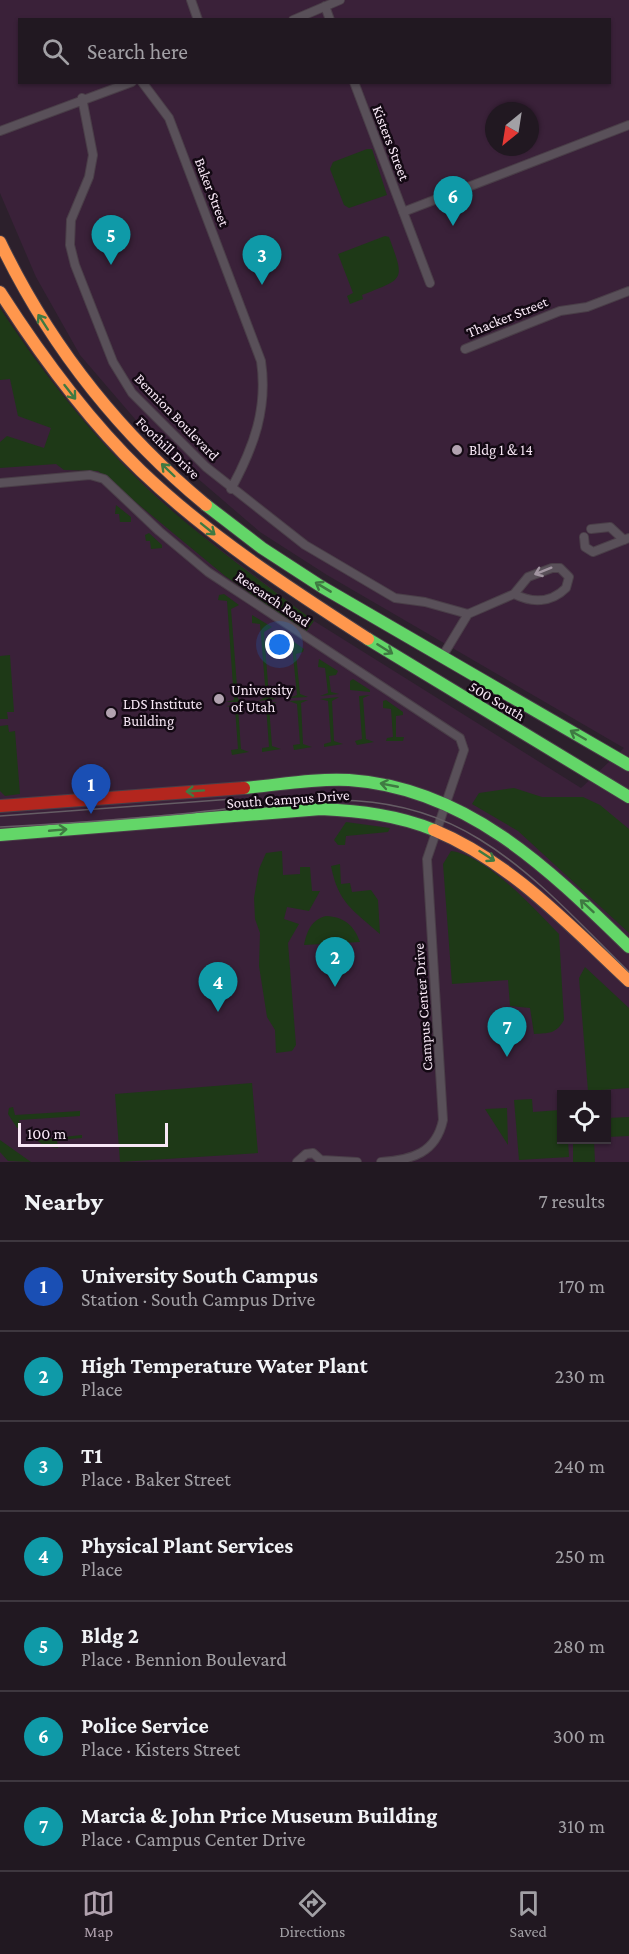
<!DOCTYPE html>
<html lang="en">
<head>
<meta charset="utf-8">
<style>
	:root { --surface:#211821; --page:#2d252e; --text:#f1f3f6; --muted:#a2a0a5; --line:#3e373f; --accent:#b1a2af }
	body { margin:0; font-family:"Crimson Pro",serif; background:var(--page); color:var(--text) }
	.controls { position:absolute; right:18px; bottom:18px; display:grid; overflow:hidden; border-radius:0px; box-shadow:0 2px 4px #0004 }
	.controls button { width:54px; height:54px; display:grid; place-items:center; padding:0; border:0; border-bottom:2px solid var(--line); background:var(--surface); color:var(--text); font:30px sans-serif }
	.compass { position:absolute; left:485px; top:102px; width:54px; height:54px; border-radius:50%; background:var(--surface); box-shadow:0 2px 4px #0004; rotate:210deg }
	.scale { position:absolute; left:18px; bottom:15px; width:150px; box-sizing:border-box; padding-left:6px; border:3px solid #f8e8f6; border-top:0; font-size:16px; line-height:21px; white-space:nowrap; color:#f8e8f6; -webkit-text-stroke:4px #130913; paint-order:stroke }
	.you { position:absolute; left:280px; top:645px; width:21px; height:21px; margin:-15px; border:4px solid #fff; border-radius:50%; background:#1a73e8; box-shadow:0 0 0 9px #1a73e833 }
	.badge { display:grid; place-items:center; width:39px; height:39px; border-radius:50%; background:var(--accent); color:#fff; font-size:20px; font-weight:700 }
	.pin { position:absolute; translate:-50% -50px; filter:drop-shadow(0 2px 3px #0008) }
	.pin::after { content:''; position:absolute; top:32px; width:21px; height:18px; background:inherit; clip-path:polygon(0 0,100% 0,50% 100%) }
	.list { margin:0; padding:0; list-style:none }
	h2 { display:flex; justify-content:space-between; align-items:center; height:78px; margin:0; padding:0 24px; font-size:26px }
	h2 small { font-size:20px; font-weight:400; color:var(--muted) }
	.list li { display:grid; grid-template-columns:39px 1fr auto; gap:18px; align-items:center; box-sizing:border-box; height:90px; padding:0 24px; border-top:2px solid var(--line) }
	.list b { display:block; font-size:22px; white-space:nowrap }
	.list p { margin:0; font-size:20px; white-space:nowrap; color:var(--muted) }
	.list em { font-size:20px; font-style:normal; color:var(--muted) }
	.icon { flex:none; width:33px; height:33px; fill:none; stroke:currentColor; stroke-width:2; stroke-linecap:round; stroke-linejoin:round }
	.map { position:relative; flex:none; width:629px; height:1162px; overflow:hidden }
	.search { position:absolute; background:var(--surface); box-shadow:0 2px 4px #0004; left:18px; right:18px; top:18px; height:66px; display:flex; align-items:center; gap:15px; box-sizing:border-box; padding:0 21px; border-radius:0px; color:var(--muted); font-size:22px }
	.sheet { height:708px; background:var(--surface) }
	nav { display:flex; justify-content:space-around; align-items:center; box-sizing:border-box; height:84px; border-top:2px solid var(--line); background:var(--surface); font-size:16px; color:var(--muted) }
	nav a { display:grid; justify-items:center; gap:3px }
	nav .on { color:var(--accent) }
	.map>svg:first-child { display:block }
	.built { fill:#3a2139; fill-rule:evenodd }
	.green { fill:#1e3917 }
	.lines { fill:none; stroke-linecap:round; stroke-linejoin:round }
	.street-casing { stroke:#4a3e48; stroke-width:10 }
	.fast-casing { stroke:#4a3e48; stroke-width:14 }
	.slow-casing { stroke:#4a3e48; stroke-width:14 }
	.jam-casing { stroke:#4a3e48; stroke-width:14 }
	.street { stroke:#595059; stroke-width:8 }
	.fast { stroke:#63d668; stroke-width:12 }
	.slow { stroke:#ff974d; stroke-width:12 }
	.jam { stroke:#b3261e; stroke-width:12 }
	.tram { stroke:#655c64; stroke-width:1.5 }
	.oneway { stroke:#3f7a42 }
	.oneway2 { stroke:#a194a0 }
	.poi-dot { fill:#b1a2af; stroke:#130913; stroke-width:2 }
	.labels { text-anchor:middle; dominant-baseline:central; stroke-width:5; stroke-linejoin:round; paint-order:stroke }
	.street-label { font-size:15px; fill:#f8e8f6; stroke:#130913 }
	.poi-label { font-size:15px; fill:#f8e8f6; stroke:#130913; text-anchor:start }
</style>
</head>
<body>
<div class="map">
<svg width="629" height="1162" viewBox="0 0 629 1162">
	<rect width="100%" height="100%" fill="#2c202c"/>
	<path class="built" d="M0,0H629V1162H0V308L30,354L88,426L134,475L183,521L314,621L581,788L624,748L327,575L260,532L153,440L80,355L36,277L0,193ZM20,20H610V82H20ZM494,111H530V147H494ZM562,1094H606V1140H562Z"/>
	<path class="green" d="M367,149H372L387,195L349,208L344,205L330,169L333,162Z
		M385,236L389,237C405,281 405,278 362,295L363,299L350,304L347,296L353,293L338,254Z
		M0,308C51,386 112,461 184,521C226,556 270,588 314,621L306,632L225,576L98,471L64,470L56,464L0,468V442L7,436L44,448L51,428L18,416L10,379L0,380Z
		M116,505L131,517V522H120L119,514H115Z
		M149,533L162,545V548L151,549L150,541H146L145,535Z
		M224,594L239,605L231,609L238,699L246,702H226L234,700L227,601L218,600L219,595Z
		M252,615L272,627L264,632L269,697L277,699L258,701L266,697L260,624L252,623Z
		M284,637H287L304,649L303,652L296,654L300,694L308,697L289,698L297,695L292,646L284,645Z
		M10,655L14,712H7L8,719H0V656Z
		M319,659L338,671L336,675L329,676L331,692L339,694L320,696L328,693L325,668L318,667Z
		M353,679L370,690V692L350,690V681Z
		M370,695L363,698L366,739L374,742L357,745L355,741L362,739L359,696Z
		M339,697L332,701L334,741L343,744L324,747V744L331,742L328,701L320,699Z
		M308,700L301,703L303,744L312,747L294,750L293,745L300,744L297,704L289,701Z
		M386,700L403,712V715L396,716V737H404L403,741H386L387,738L393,737L391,709L383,708V701Z
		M277,702L269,706L272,746L281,749L262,752V748L269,747L266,706L258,704Z
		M246,704L238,708L241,749L249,752L232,755L231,750L238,749L235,708L226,706Z
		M8,725L9,732L15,731L20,794L5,796L0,791V726Z
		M514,788L542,797H583L600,805L629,829V933L518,831L472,804L479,793Z
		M346,822L390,828L388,832L346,836L345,845H338L334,840Z
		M282,851L283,875L300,874V867H310L312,891H320L309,911L287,907L284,919L299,924L288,943L296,1045L292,1051L276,1053L275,1030L267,1017L259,966L260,933L255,919L254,898L259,869L266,853Z
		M451,851C486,855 535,909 559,934L564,1020C556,1034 549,1033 534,1034L530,1008L510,1006L508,980L452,984L443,864Z
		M340,864L341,884L350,883L352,892L371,890L378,900L380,934C353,910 338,903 331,866Z
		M326,916C344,917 354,925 360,942L304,945C307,931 311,920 326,916Z
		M585,967L629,1008V1088L588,1091L579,978Z
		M252,1083L258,1153L120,1162L115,1094Z
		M532,1099L533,1112L560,1110L562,1140H568L569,1157L519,1160L514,1100Z
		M13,1107L15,1115L80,1111V1116L19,1120L20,1128H17L8,1114L9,1108Z
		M507,1108L508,1145L485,1109Z
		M629,1117V1136L607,1137V1118Z
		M82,1135V1138L57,1140L58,1148L45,1146L36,1140Z
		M0,1140L31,1162L8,1161L0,1152Z
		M573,1140H594L595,1162H573Z"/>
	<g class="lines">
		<defs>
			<path id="street" d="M191,0L198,20
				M325,6L330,20
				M293,20L340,0
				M142,82L169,118L261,361C268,408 254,447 231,489
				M354,82L430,283
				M82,98L93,155L89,177L71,220L70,245L75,265L113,362L132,393L206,467L305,545L395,598L425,602L468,614
				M0,131L132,82
				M403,212L629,125
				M465,349L560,311L587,307L629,291
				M0,483L90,475L104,479L159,531L208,572L460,738L464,750L427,859L443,1120C436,1153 412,1160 381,1162
				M591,529L610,527L624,540
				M584,537L585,547L593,552L629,538
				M442,657L468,614L514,594L528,577L552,568H560L569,577L566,588C551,603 532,603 514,594
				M322,1160L357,1162
				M297,1162L306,1154L313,1153L323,1162"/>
			<path id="fast" d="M206,505L262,548L322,587L629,765
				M368,639L629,797
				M244,788C278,785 315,778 349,780C467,788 549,869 629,947
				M0,835L321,809C360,811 397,815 434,830"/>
			<path id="slow" d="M0,242C50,346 118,432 206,505
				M0,292C41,356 86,418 141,471C209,536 289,588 368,639
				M434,830C511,862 569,925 629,981"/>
			<path id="jam" d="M0,806L244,788"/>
		</defs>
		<use href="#street" class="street-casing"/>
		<use href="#fast" class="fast-casing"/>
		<use href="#slow" class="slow-casing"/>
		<use href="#jam" class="jam-casing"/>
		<use href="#street" class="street"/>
		<use href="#fast" class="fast"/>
		<use href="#slow" class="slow"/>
		<use href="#jam" class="jam"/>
		<path class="tram" d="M0,816L233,799
			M0,827C63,824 128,819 191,813C293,802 385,781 479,839C535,873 582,926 629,972"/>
	</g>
	<defs><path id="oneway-shaft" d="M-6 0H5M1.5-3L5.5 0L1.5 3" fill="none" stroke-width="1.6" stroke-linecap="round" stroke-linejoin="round" transform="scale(1.5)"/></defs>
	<g class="oneway">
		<use href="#oneway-shaft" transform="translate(43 322) rotate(-123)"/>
		<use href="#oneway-shaft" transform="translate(70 392) rotate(52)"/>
		<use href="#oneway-shaft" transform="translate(168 470) rotate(-136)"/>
		<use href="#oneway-shaft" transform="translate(208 529) rotate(39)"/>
		<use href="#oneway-shaft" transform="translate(323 587) rotate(-149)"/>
		<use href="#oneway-shaft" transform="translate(385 649) rotate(32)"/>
		<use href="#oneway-shaft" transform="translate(578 735) rotate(-150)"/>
		<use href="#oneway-shaft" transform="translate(389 785) rotate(-169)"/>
		<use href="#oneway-shaft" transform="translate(195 791) rotate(176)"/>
		<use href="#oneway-shaft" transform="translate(58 830) rotate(-5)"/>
		<use href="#oneway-shaft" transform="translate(487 856) rotate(33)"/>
		<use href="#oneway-shaft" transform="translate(587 906) rotate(-137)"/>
	</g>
	<use class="oneway2" href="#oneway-shaft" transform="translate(543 571) rotate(158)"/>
	<g class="poi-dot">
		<circle cx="457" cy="450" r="6"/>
		<circle cx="219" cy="699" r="6"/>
		<circle cx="111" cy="713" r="6"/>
	</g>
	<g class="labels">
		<g class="street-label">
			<text transform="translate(391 143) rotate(69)">Kisters Street</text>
			<text transform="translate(212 192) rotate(69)">Baker Street</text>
			<text transform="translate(507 317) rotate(-22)">Thacker Street</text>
			<text transform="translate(177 417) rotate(46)">Bennion Boulevard</text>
			<text transform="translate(168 448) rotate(44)">Foothill Drive</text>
			<text transform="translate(273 599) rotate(34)">Research Road</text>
			<text transform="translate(497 701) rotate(31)">500 South</text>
			<text transform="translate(288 799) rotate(-4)">South Campus Drive</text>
			<text transform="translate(423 1007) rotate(-94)">Campus Center Drive</text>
		</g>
		<g class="poi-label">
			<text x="469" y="450">Bldg 1 &amp; 14</text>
			<text x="231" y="690">University<tspan x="231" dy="17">of Utah</tspan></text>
			<text x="123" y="704">LDS Institute<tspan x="123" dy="17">Building</tspan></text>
		</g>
	</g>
</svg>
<div class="controls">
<button><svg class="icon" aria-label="locate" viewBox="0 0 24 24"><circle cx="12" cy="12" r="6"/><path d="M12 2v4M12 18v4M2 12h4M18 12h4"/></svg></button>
</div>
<svg class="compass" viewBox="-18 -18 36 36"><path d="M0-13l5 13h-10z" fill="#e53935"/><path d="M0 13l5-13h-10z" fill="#a2a0a5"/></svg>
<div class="scale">100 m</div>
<div class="you"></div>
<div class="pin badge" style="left:91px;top:814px;background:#1a4fb4">1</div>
<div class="pin badge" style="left:335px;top:987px;background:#0f9aa8">2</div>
<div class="pin badge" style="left:262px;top:285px;background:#0f9aa8">3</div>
<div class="pin badge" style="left:218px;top:1012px;background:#0f9aa8">4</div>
<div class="pin badge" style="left:111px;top:265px;background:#0f9aa8">5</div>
<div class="pin badge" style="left:453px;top:226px;background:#0f9aa8">6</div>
<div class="pin badge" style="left:507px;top:1057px;background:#0f9aa8">7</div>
<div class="search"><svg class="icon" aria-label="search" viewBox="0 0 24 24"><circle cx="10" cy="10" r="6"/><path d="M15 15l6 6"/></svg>Search here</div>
</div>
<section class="sheet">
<h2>Nearby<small>7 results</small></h2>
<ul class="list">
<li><span class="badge" style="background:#1a4fb4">1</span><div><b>University South Campus</b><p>Station · South Campus Drive</p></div><em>170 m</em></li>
<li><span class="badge" style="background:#0f9aa8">2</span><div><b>High Temperature Water Plant</b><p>Place</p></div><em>230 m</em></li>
<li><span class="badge" style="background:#0f9aa8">3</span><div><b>T1</b><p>Place · Baker Street</p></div><em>240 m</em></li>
<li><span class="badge" style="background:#0f9aa8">4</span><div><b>Physical Plant Services</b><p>Place</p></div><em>250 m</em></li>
<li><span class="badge" style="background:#0f9aa8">5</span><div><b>Bldg 2</b><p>Place · Bennion Boulevard</p></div><em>280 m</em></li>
<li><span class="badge" style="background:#0f9aa8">6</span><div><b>Police Service</b><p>Place · Kisters Street</p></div><em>300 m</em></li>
<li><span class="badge" style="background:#0f9aa8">7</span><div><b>Marcia &amp; John Price Museum Building</b><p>Place · Campus Center Drive</p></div><em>310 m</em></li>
</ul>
</section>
<nav>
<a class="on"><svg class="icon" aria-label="map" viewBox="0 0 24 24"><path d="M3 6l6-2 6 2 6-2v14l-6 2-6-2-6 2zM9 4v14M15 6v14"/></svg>Map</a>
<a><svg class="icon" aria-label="directions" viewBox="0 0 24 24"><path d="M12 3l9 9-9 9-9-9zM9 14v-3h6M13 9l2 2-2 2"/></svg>Directions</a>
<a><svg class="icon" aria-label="saved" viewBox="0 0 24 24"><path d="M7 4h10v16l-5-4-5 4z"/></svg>Saved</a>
</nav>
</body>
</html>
